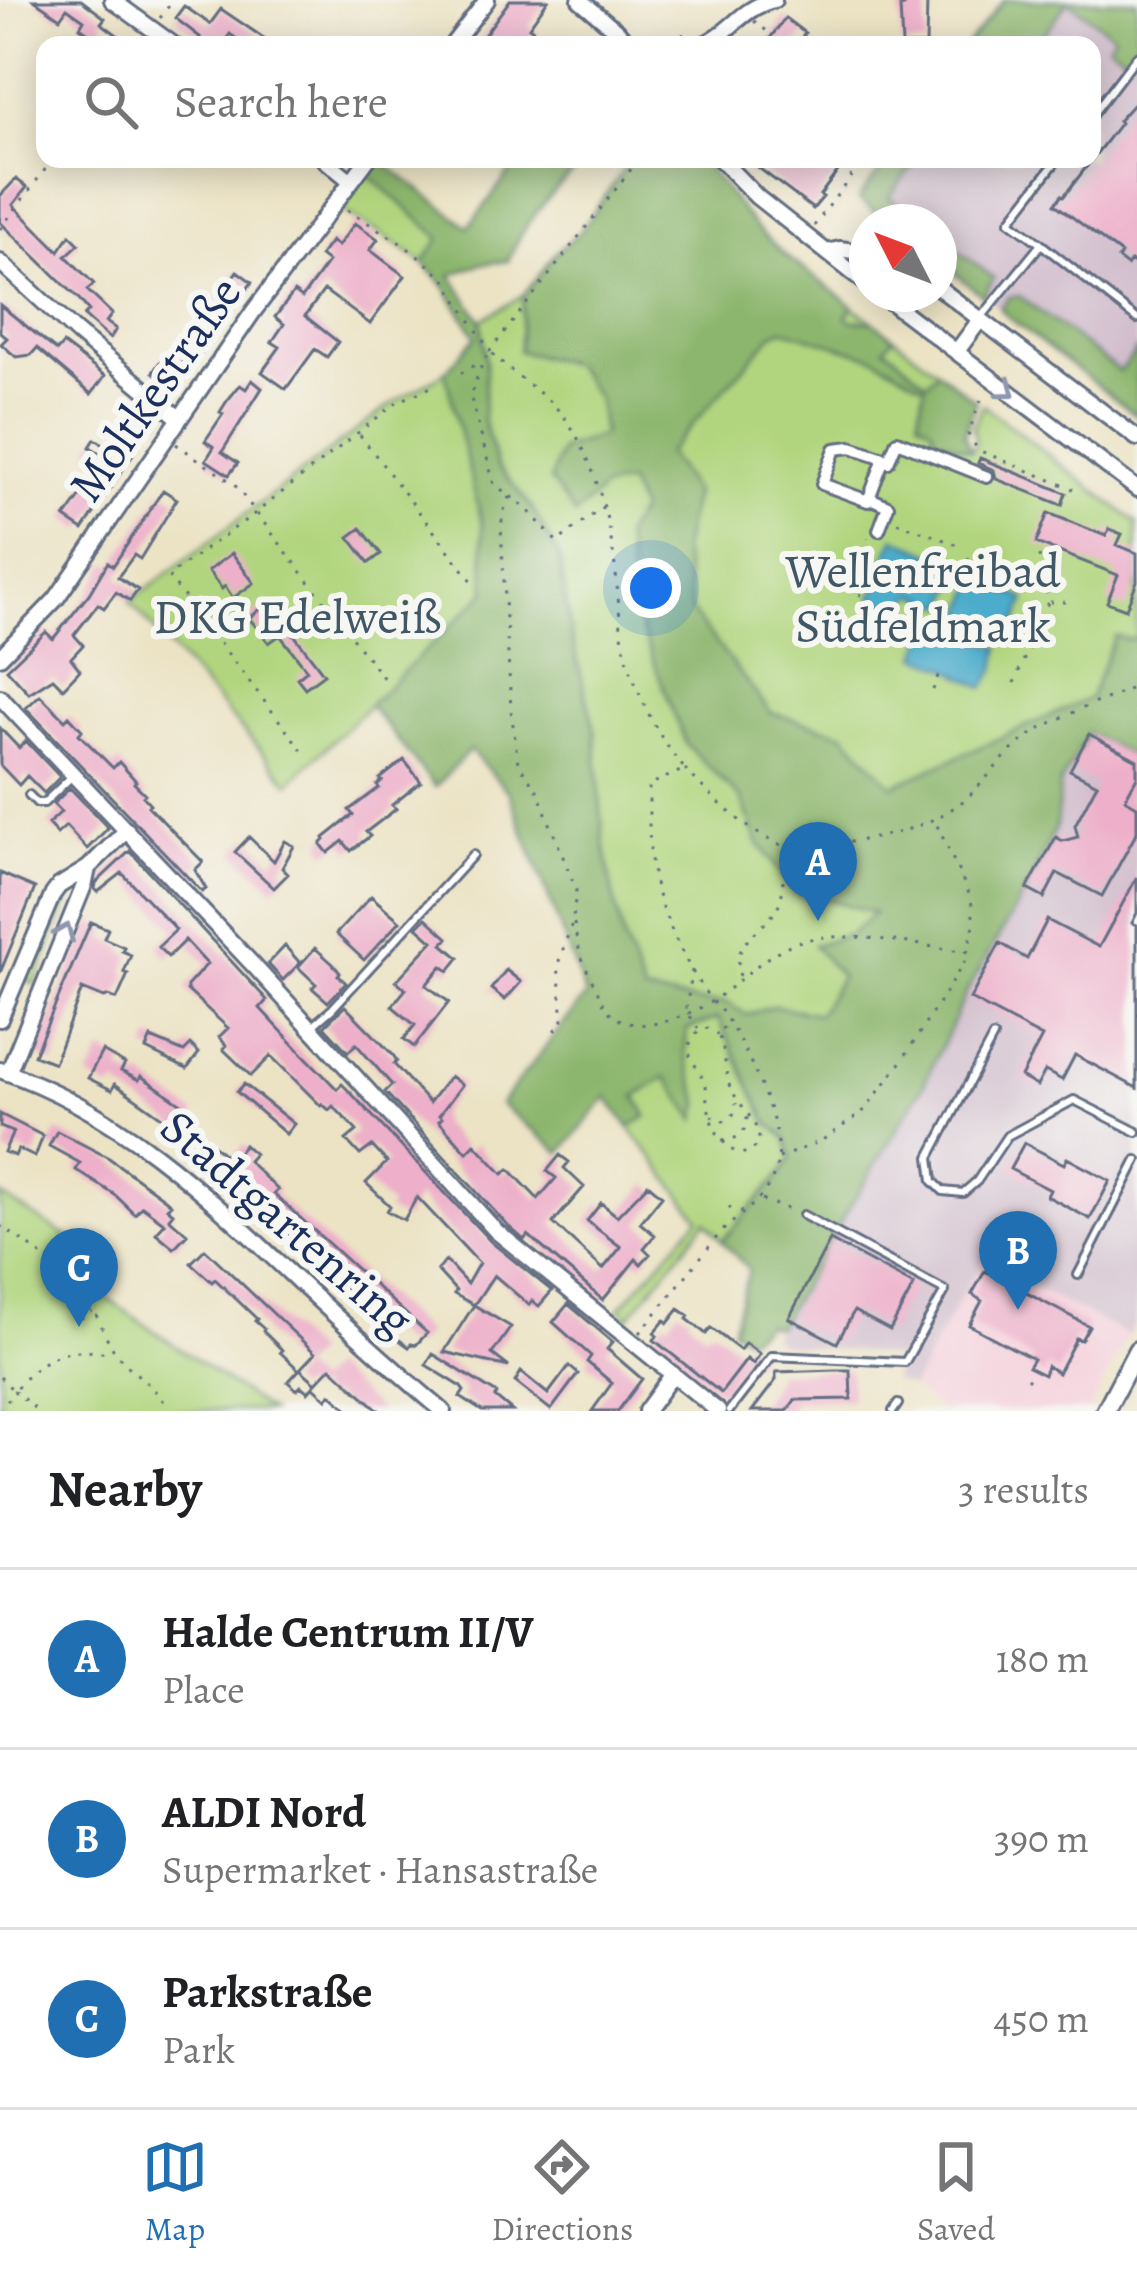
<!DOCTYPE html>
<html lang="en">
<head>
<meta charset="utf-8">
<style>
	:root { --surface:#fff; --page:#f2f2f2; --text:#202124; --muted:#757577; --line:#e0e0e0; --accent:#1f6fb2 }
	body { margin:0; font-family:Alegreya,serif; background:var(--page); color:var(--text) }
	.compass { position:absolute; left:849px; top:204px; width:108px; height:108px; border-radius:50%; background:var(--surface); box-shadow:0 6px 30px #0003; rotate:312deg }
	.you { position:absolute; left:651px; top:588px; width:42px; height:42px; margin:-30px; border:9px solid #fff; border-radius:50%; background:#1a73e8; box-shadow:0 0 0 18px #1a73e833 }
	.badge { display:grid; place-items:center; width:78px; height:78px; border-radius:50%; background:var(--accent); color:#fff; font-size:39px; font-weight:700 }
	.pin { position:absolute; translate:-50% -99px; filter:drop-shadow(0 3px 6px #0008) }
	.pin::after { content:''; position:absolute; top:63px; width:42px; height:36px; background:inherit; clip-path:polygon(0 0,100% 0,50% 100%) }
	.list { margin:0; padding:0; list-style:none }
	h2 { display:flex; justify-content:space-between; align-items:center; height:156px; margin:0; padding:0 48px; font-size:51px }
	h2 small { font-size:39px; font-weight:400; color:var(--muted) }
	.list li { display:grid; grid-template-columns:78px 1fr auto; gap:36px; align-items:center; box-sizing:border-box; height:180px; padding:0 48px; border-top:3px solid var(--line) }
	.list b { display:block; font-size:45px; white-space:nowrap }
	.list p { margin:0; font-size:39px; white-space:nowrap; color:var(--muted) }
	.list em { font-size:39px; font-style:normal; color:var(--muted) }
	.icon { flex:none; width:66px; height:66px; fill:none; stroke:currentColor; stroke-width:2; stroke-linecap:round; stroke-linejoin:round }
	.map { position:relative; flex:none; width:1137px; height:1411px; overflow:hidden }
	.search { position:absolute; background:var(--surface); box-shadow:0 6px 30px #0003; left:36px; right:36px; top:36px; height:132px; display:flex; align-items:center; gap:30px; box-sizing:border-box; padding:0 42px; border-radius:24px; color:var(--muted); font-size:45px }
	.sheet { height:696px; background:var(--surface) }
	nav { display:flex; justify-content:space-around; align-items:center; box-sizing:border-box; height:168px; border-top:3px solid var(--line); background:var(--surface); font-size:33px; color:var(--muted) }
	nav a { display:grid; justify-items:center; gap:6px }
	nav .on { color:var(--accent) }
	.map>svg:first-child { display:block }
	.built { fill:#f5cfdb }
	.industrial { fill:#d1bdcc }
	.green { fill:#b1d57e; stroke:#66826e; stroke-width:3 }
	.forest { fill:#8cb66d; stroke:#547266; stroke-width:3 }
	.water { fill:#4caccb; stroke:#346e94; stroke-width:3 }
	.building { fill:#edafc9 }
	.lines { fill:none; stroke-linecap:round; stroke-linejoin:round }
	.service-casing { stroke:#646e82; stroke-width:12 }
	.pedestrian-casing { stroke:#646e82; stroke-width:16 }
	.minor-casing { stroke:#646e82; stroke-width:20 }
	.tertiary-casing { stroke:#646e82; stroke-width:22 }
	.path { stroke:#646e82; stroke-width:3; stroke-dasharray:3 9; stroke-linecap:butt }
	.service { stroke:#fff; stroke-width:6 }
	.pedestrian { stroke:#fff; stroke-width:10 }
	.minor { stroke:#fff; stroke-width:14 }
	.tertiary { stroke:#fff; stroke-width:16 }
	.oneway { stroke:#8d97ae }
	.labels { text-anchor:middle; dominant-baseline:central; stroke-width:12; stroke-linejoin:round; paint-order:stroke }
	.street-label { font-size:48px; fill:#1b2f5e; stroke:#f6f6f2 }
	.park-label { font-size:48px; fill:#405866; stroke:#f6f6f2 }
</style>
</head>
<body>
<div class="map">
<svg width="1137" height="1411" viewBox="0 0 1137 1411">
	<rect width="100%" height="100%" fill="#f6f6f2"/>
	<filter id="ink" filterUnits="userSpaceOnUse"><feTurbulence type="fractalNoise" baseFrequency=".00833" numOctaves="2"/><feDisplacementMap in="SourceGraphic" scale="24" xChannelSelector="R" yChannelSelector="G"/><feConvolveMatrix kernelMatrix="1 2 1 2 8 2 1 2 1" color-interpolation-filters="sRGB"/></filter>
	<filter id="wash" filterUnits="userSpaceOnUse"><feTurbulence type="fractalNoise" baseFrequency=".004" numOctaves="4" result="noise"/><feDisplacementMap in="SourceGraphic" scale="48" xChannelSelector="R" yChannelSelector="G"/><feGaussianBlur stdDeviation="2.7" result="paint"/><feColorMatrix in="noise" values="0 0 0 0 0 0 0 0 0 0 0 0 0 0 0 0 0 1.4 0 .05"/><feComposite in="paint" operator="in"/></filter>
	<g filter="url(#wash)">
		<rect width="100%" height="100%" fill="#ece3c5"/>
		<path class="built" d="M981,1260L1128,1335L1089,1411H940L911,1387Z"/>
		<path class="industrial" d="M1068,1L1114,35L1108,44L1125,57L1137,42V350L1120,372L1019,296L1009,297L1000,308L983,296L994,278L939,236V222H920L888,198L918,159H1092V45H1036Z
			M1088,732L1137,759V783L1129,798L1137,804V1321L1128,1335L981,1261L911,1387L893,1380L898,1358L855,1351L782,1344L771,1337L923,1086L967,991L1026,890L1056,827L1060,784Z"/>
		<path class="green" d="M361,168L441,238L423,263L382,234L333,206Z
			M821,282L938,371L928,383L935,438L971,450L976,444L973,427L983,405L1137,523V636L1131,640L1115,636L1090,698L892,786L844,733L771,713L692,613L682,550L694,492L666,454L773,334L782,330Z
			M523,296L519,351L573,364L598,399L603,435L604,488L628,483L640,511L686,744L741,799L758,842L796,895L831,900L874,912L851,934L814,945L841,977L818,1014L774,1006L747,1015L727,1003L699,1002L644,993L623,937L611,886L603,836L595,731L570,631L559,556L530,505L497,466L483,420L486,362L481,320Z
			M445,372L482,523L486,593L289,783L130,602L393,403Z
			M59,898L69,902L35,984L25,980Z
			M718,1018L768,1123L786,1138L792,1158L777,1179L722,1241L706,1221L628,1318L620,1308L699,1218L629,1127L647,1116L636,1097L666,1076L696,1117L700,1103L685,1053L687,1029Z
			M0,1195L117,1268L101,1294L269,1411H0Z"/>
		<path class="forest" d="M1004,0H1137V42L1126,57L1108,44L1114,35L1068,1L1036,45H967Z
			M368,159H379L469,227L520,159H588C555,187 524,221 508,261L480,264L451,275L481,320L486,362L483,420L497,466L530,505L559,556L570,631L595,731L603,836L611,886L623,937L644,993L699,1002L727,1003L747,1015L774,1006L818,1014L841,977L813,945L851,934L874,913L831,900L797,895L758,842L741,799L686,744L636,617L624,534L640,511L628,483L604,488L575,515L550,480L561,450L603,435L598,399L573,364L519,351L523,296L557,251L578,234L631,159H700L755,227L786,256L853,306L847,317L852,321H872L894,337L885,347L927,383L938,371L976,401L964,434L971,450L935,438L932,427L918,419L925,386L876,358L783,329L773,334L667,453L694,492L682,550L692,613L771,713L844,733L893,786L1090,698L1115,636L1130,640L1137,636V759L1088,733L1060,784L1056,827L1026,890L967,991L923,1086L777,1327L766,1324L747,1338L732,1329L749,1270L722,1241L777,1179L792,1158L786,1138L768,1123L718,1018L687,1029L685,1053L700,1103L696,1119L666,1077L636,1096L647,1116L629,1127L607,1097L561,1153L500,1104L586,996L509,793L470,750L435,787L369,705L486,592L482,523L445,372L476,336L443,284L423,263L440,238L361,168Z
			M889,159H918L889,197L920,222H888L858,199Z
			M939,236L994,278L983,296L939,261Z
			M1019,296L1120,372L1137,350V416L1008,317L1000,308L1009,297Z"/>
		<path class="water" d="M895,538L963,566L947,606L916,594L899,609L872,598L878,582L875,579Z
			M977,580L1026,599L1013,632L964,613Z
			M930,625L959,637L1000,647L996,669L984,688L948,668L918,656Z"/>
		<g id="blocks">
			<path class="building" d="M34,0H81L105,18L101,23L131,45H105L80,27L84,20L67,8L60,18Z
				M510,0H548L529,27L537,33L529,45H477Z
				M903,0H927L926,45H902L900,7L904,6Z
				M184,6L210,24L221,9L274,45H245L230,34L222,45H194L200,37L175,18Z
				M785,18L805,33L796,45H765Z
				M1137,100V266L1131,261L1127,266L1118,259L1121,254L1055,204L1062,195L1064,196L1120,123L1118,121Z
				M747,159H802L811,166L816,159H847L820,195L823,197L813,209Z
				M16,179L27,187L13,205L59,251L70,235L79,244L66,256L94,284L87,290L112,314L106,322L116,329L110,339L84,316L89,311L79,299L0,222V196Z
				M355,223L378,239L370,250L405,276L370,324L324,290L305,316L338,342L327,357L315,349L286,389L262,372L280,347L272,342L284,324L275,317L294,292L302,298L328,262L320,256L331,241L338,246Z
				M237,271L252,282L197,359L189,353L168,383L153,372L164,356L171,360L187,338L189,340Z
				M0,305L57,351L63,344L105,376L91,394L37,348L31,355L16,357L1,344L7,338L0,332Z
				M252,380L262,388L222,452L238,463L229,475L206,460L214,447L205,441L223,414L220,412L227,401L240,385L246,389Z
				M124,434L139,445L83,530L65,518L108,458L90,447L95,439L114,450Z
				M980,458L1066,493L1062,505L996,479L994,470L978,463Z
				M163,490L177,499L140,559L134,555L118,577L138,590L130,601L116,592L104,608L98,604L74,635L83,645L71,658L80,670L63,688L53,678L29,693L7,669L46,632L53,639L89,594L108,562L113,566Z
				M1048,513L1106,536L1109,529L1122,534L1117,545L1137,553V581L1126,609L1107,602L1118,575L1036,543Z
				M361,528L381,554L369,563L349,537Z
				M232,553L254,583L233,598L225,586L222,589L208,571Z
				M268,603L281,621L288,616L297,628L292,632L324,674L305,688L297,678L307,670L280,635L269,643L249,618Z
				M40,695L65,720L69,716L82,730L79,734L113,768L119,762L136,781L134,783L145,794L143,796L150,804L148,806L203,862L195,870L206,889L202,892L26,708Z
				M0,728L19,748L26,741L60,777L44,793L27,776L19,785L0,765Z
				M1089,734L1137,760V777L1125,799L1137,806V832L1102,896L1057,873L1044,898L1027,889L1056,837L1063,841L1078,837L1075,825L1097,784L1070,770Z
				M404,760L421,782L392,805L396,809L366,832L370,836L351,851L343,841L328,853L321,844L325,840L324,838L353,815L349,810L379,788L377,785L382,781L380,779Z
				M70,788L108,828L87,849L66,826L57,834L48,824L61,812L53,804Z
				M249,837L274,861L285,841L294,846L282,868L288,874L274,888L235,852Z
				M130,851L267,1000L260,1008L298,1049L337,1089L342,1084L352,1094L491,1242L552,1291L539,1306L532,1301L529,1305L494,1275L474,1305L511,1327L492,1354L509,1367L444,1352L474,1305L454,1294L456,1291L437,1270L446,1261L467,1284L479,1263L417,1197L404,1220L387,1211L390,1206L366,1183L387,1162L372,1146L360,1155L346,1140L357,1131L337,1110L333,1106L329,1110L322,1104L321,1106L271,1056L251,1076L223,1049L226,1045L219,1037L228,1028L187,990V986L207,964L185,940L168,957L158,947L176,930L122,873L98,892L95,889L96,883Z
				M0,873L35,888L0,973Z
				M1137,877V913L1132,923L1137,925V1088L1075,1055L1062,1080L1045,1071L1037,1086L1021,1077L1042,1037L970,999L1000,943L1027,959L1047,920L1099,947Z
				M371,896L400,921L364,960L336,934Z
				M426,918L448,938L443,944L459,958L449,971L442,966L426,985L449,1002L414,1047L404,1039L415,1025L392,1006L406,989L396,981L433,941L417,927Z
				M91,922L108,929L104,938L124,947L122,951L131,955L124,972L128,974L117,999L108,996L104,998L82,989L54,1063L34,1055Z
				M285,946L300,963L283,980L268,964Z
				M315,948L333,964L340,973L338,975L346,983L328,1002L312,988L316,984L298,967Z
				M506,970L521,982L505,1000L491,989Z
				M345,1006L393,1055L397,1061L394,1064L429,1103L450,1076L462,1085L439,1115L442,1118L439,1121L467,1152L475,1144L503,1174L509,1169L538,1199L556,1178L547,1171L560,1155L569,1162L564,1168L584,1187L553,1223L603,1269L621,1247L587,1221L601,1203L617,1216L648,1184L662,1196L640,1223L655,1235L644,1248L650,1254L641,1264L636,1259L603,1300L528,1235L524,1240L508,1226L385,1092L392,1085L356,1044L348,1052L324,1026Z
				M151,1038L184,1052L191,1045L199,1053L187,1069L146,1049Z
				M102,1051L125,1064L121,1071L139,1080L141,1076L196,1114L183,1132L115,1084L112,1090L88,1078Z
				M244,1084L294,1124L286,1134L237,1092Z
				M0,1114L43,1136L35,1157L18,1149L15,1156L4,1152L13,1132L0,1127Z
				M57,1131L109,1158L165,1199L171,1204L167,1208L173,1213L169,1218L187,1234L174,1248L156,1233L165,1223L142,1206L135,1214L115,1195L76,1170L80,1163L49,1146Z
				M204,1138L231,1160L244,1145L254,1154L248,1161L278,1190L274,1194L427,1333L416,1345L411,1344L409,1347L398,1339L260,1209L257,1212L191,1153Z
				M1024,1143L1064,1164L1067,1158L1110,1181L1090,1219L1047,1196L1050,1190L1010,1169Z
				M830,1240L914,1285L890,1330L854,1311L837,1343L789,1318Z
				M205,1249L315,1353L300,1369L316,1383L308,1392L301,1386L297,1390L288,1382L299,1370L280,1352L282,1350L263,1331L264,1329L255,1321L257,1319L215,1279L212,1282L191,1263Z
				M985,1271L1089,1326L1081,1340L1076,1338L1058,1373L1047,1366L1044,1375L1028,1367L1033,1359L969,1325L982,1301L972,1294Z
				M568,1304L613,1342L607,1349L642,1379L618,1411H592L612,1383L587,1362L591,1356L553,1322Z
				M679,1309L689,1316L687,1319L706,1334L711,1328L740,1350L745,1343L760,1354L753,1364L747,1359L721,1393L654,1340L657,1336L654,1333L665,1320L668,1323Z
				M433,1354L497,1394L495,1397L512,1411H482L460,1397L464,1391L460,1386L426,1365Z
				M569,1366L578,1374L551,1410L515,1382L521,1372L548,1394Z
				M331,1367L349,1384L380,1411H350L331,1394L327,1399L313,1386Z
				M835,1370H850L851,1399L795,1400L787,1411H752L776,1380V1372Z"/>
		</g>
	</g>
	<g filter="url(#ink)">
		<use href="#blocks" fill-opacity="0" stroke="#646e82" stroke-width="3"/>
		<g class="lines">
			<defs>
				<path id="service" d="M1092,115L1137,56
					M1041,244L1137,319
					M980,319L1041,244L1010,221L1058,159
					M29,795L37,803H44L71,777
					M311,1027L332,1009L473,855
					M993,1037L930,1157L933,1181L943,1191L963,1193L977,1181L1007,1136L1074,1100L1137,1132
					M1078,1275L1137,1160
					M729,1411L772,1356L905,1362L945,1291L803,1215
					M893,1411L898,1404"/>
				<path id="pedestrian" d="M851,447L884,458L868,501L822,484L835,449Z
					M884,461L888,462L897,441L987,477
					M870,498L888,506L879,530"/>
				<path id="minor" d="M112,0L174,45
					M580,0L617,31L629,45
					M452,45L487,0
					M702,45C731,33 741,8 774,0
					M324,159L351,181
					M720,159L757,197L867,284
					M827,252L840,249L867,253
					M0,262L77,333L179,418
					M939,288L1137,438
					M880,294L1137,489
					M957,351L980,320
					M0,657L56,599L253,312L368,159
					M0,697L256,968L496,1231L718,1411
					M0,1019L53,894L59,886L88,868L127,830
					M0,1070C120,1110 209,1197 299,1282C346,1326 394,1370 443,1411
					M8,1073L85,883L88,868
					M646,1411L673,1374"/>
				<path id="tertiary" d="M1105,1411L1137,1350"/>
			</defs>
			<use href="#service" class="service-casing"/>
			<use href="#pedestrian" class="pedestrian-casing"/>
			<use href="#minor" class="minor-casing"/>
			<use href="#tertiary" class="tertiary-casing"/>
			<path class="path" d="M160,18L173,0
				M754,21L772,35
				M663,45L680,32L688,40
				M347,210L404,245L444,278L490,351L639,159
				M814,226L864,159
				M0,229L53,159
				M461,373L480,362
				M981,400L968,434L978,450L1073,489
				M360,435L476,586
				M176,444L234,484L388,684
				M510,497L504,510L501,526L511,710L518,763L537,790L576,890L573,920L558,964L563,1021L551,1036
				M603,507L557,542L526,508L494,484L470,395C476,382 482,360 490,351C514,378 550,394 570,425C592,459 606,507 612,546C618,579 618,614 624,646C633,687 657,738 685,769L649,785C649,828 647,871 664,912C676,941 692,976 712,1001C720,1012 717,1004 724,1015C744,1043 784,1126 778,1160C775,1181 760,1200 744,1212L728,1207
				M897,522L963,547
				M968,561L970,555
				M981,573L983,568
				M862,595L847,590L868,546V538
				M1050,602H1072
				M1014,683L1048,602L1039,556
				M933,690L940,670
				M302,750L168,576L257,512L397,402L436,385
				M685,769C711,796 750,836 787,847C798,850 813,846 824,845C872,840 923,832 963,801C984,784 999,760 1021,742C1055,716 1098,703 1137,686
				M574,923C578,953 584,965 598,992C601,997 603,1004 607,1009C630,1039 682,1019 709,1003C741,983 764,952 801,941C845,929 921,946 968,952
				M692,970L686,1010L698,1028
				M740,976C729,939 767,932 779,904C787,885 778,869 790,848
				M718,1035L708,1028L699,1030L689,1045L690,1056L706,1084L707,1102L713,1127L728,1148L740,1154C786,1144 734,1104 729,1084C724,1067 726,1051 718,1035L727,1022
				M711,1116L723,1121C732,1118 736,1113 736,1103
				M722,1140C739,1141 750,1130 746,1113
				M779,1158L821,1141L862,1113L900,1064L965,961L974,925L971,898L935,821
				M762,1200L793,1211
				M0,1226C34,1247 68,1275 91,1307C100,1320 105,1336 113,1349C130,1373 157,1386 170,1411
				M69,1283L54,1294L71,1314L75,1311L80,1319L92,1311
				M640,1333L721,1232L743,1213
				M0,1377L14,1391C32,1369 52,1351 82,1351C94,1351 100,1354 112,1350
				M1027,1380L1035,1371
				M0,1411L14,1391L38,1411"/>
			<use href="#service" class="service"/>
			<use href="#pedestrian" class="pedestrian"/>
			<use href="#minor" class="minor"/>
			<use href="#tertiary" class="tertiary"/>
		</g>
		<defs><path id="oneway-chevron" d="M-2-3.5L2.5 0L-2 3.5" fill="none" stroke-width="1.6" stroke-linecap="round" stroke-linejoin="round" transform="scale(3)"/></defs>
		<g class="oneway">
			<use href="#oneway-chevron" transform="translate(1007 390) rotate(37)"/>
			<use href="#oneway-chevron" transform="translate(65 932) rotate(-68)"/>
		</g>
	</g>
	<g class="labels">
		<g class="street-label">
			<text transform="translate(155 389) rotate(-55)">Moltkestraße</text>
			<text transform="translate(287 1223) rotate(41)">Stadtgartenring</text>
		</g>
		<g class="park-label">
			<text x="923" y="571">Wellenfreibad<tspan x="923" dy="55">Südfeldmark</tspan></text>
			<text x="297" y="617">DKG Edelweiß</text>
		</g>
	</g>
</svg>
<svg class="compass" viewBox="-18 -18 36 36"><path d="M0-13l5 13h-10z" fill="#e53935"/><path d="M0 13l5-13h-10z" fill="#757577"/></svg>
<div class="you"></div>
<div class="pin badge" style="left:818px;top:921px">A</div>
<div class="pin badge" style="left:1018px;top:1310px">B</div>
<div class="pin badge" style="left:79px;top:1327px">C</div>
<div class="search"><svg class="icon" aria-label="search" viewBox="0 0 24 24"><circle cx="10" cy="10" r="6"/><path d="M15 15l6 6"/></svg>Search here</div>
</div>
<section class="sheet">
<h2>Nearby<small>3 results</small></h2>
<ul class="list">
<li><span class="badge">A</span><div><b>Halde Centrum II/V</b><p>Place</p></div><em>180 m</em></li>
<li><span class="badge">B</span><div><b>ALDI Nord</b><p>Supermarket · Hansastraße</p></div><em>390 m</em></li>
<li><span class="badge">C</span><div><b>Parkstraße</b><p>Park</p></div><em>450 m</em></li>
</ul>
</section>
<nav>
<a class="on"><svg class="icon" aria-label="map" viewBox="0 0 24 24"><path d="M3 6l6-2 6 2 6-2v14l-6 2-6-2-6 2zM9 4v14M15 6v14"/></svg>Map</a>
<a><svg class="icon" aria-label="directions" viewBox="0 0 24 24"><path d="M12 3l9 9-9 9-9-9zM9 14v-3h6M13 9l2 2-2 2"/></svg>Directions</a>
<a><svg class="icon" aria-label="saved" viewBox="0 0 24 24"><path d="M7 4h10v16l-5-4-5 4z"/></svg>Saved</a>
</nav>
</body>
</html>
